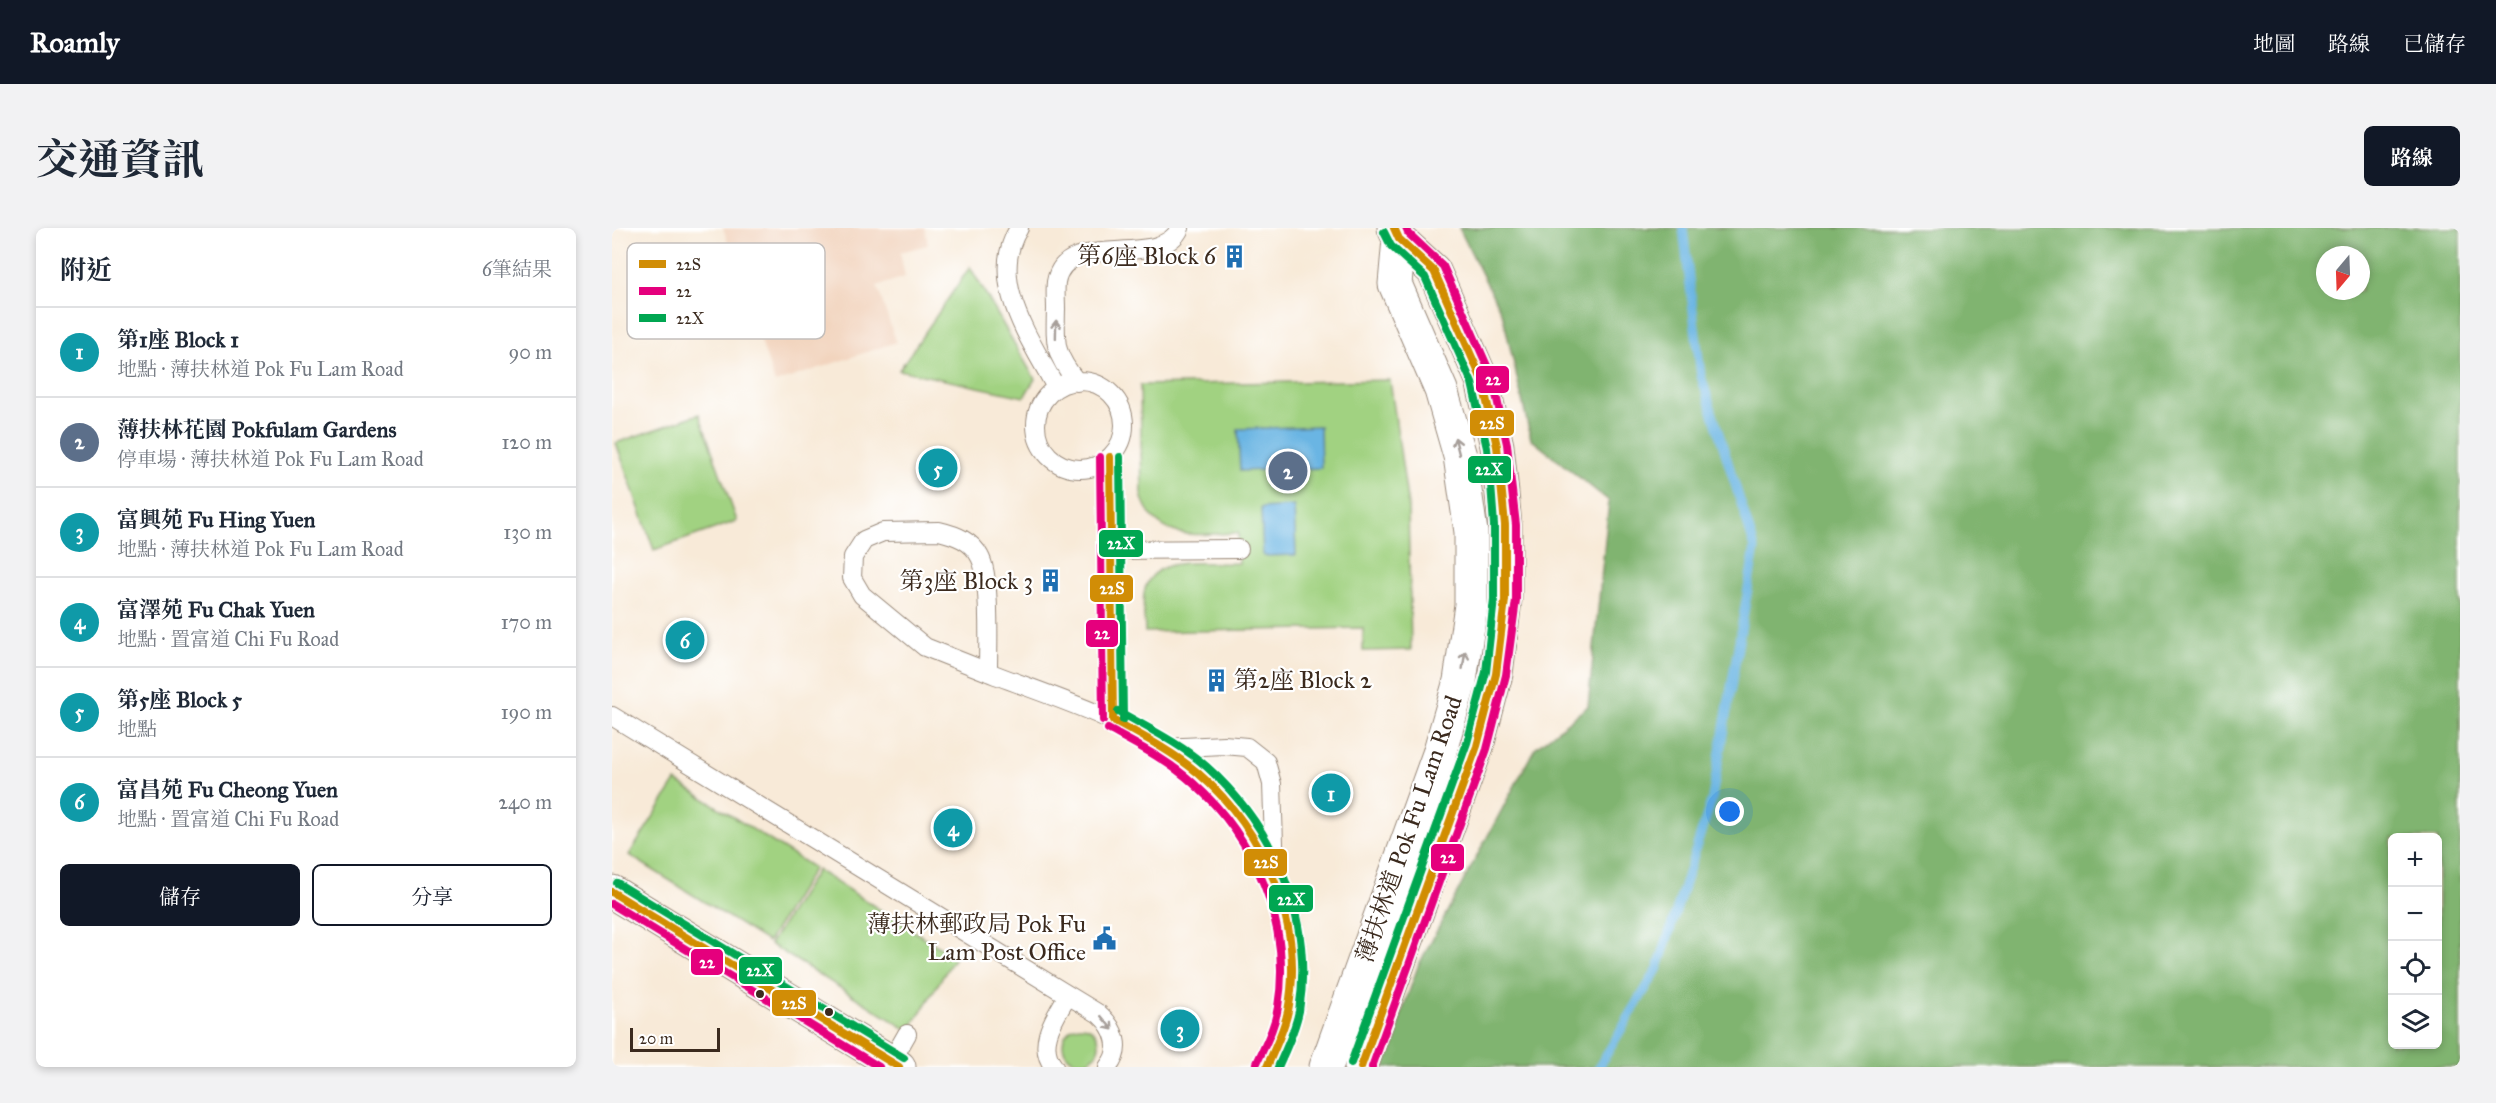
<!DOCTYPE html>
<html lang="zh-TW">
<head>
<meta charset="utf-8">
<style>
  :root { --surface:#fff; --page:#f2f2f3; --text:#1f2937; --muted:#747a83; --line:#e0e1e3; --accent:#111827 }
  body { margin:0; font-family:"IM FELL Great Primer","Noto Serif TC",serif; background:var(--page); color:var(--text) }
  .controls { position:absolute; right:18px; bottom:18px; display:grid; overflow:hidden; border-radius:9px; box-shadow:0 3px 9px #0003 }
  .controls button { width:54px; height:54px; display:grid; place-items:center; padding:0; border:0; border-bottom:2px solid var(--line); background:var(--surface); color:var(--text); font:30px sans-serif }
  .compass { position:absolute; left:1704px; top:18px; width:54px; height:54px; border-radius:50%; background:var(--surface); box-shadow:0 3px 9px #0003; rotate:199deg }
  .scale { position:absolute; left:18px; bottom:15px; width:90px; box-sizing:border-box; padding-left:6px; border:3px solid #3b2a1e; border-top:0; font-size:16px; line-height:21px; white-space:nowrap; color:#3b2a1e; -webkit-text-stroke:4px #fff; paint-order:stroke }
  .you { position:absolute; left:1118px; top:584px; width:21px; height:21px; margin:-15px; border:4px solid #fff; border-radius:50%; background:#1a73e8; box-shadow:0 0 0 9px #1a73e833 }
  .badge { display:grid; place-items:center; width:39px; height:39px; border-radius:50%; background:var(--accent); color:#fff; font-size:20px; font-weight:700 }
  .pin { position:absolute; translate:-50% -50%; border:3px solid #fff; box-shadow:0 2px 6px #0006 }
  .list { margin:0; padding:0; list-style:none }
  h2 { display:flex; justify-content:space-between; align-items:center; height:78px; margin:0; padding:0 24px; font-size:26px }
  h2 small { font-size:20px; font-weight:400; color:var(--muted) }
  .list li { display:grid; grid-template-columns:39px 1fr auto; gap:18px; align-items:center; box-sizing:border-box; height:90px; padding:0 24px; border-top:2px solid var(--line) }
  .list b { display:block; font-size:22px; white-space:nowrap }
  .list p { margin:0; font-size:20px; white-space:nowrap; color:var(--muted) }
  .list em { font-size:20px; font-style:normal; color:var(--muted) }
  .actions { display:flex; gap:12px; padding:18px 24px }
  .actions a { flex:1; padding:14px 0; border:2px solid var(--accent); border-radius:9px; text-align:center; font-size:21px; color:var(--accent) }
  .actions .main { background:var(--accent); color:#fff }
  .icon { flex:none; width:33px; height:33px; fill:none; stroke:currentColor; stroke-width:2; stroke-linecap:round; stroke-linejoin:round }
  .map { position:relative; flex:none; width:1848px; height:839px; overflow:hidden; border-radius:9px }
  header { display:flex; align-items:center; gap:36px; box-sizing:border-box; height:84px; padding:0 30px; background:var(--accent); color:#fff }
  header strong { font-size:28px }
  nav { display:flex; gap:33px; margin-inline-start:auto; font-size:21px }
  .intro { display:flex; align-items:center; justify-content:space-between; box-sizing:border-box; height:144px; padding:0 36px }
  h1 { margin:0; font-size:42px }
  .button { padding:15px 27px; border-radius:9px; background:var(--accent); color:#fff; font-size:21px; font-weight:700 }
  main { display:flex; gap:36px; padding:0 36px }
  aside { flex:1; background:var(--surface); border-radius:9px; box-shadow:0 3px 9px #0003 }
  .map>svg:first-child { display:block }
  .built { fill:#f2d4be }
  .green { fill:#a1d281; stroke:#6e7e50; stroke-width:1.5 }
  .forest { fill:#80b46f; stroke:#5e6f46; stroke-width:1.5; fill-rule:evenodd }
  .water { fill:#6bb5e3; stroke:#537080; stroke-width:1.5 }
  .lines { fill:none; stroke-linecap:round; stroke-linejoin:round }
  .stream { stroke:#6bb5e3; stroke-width:9 }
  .service-casing { stroke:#9a8a7b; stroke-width:20 }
  .tertiary-casing { stroke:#9a8a7b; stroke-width:35 }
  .primary-casing { stroke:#9a8a7b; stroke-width:35 }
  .service { stroke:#fff; stroke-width:18 }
  .tertiary { stroke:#fff; stroke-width:33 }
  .primary { stroke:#fff; stroke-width:33 }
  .bus-1-casing { stroke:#fff; stroke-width:12 }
  .bus-2-casing { stroke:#fff; stroke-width:12 }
  .bus-3-casing { stroke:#fff; stroke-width:12 }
  .bus-1 { stroke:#d18d06; stroke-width:8 }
  .bus-2 { stroke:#e5007d; stroke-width:8 }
  .bus-3 { stroke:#00a651; stroke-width:8 }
  .oneway { stroke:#a79f9a }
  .bus-dot { fill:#3b2a1e; stroke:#fff; stroke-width:2 }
  .labels { text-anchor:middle; stroke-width:4.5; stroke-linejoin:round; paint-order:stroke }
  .poi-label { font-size:24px; fill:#3b2a1e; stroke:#fff; text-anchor:end }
  .street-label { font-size:24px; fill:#3b2a1e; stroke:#fff }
  .key { fill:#fff; stroke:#c4bfbc; stroke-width:1.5 }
  .key-label { font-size:16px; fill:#3b2a1e }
  .line-badge { stroke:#fff; stroke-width:2 }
  .badge-label { font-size:16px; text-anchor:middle; font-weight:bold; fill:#fff }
</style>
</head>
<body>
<header>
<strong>Roamly</strong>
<nav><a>地圖</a><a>路線</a><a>已儲存</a></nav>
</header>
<div class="intro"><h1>交通資訊</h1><a class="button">路線</a></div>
<main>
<aside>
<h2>附近<small>6筆結果</small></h2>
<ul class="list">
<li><span class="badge" style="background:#0f9aa8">1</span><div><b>第1座 Block 1</b><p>地點 · 薄扶林道 Pok Fu Lam Road</p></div><em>90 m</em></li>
<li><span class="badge" style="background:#5c6f8a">2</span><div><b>薄扶林花園 Pokfulam Gardens</b><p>停車場 · 薄扶林道 Pok Fu Lam Road</p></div><em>120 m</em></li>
<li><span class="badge" style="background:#0f9aa8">3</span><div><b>富興苑 Fu Hing Yuen</b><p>地點 · 薄扶林道 Pok Fu Lam Road</p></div><em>130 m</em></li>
<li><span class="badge" style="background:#0f9aa8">4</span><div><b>富澤苑 Fu Chak Yuen</b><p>地點 · 置富道 Chi Fu Road</p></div><em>170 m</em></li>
<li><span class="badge" style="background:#0f9aa8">5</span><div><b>第5座 Block 5</b><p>地點</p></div><em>190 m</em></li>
<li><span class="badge" style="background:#0f9aa8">6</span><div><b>富昌苑 Fu Cheong Yuen</b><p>地點 · 置富道 Chi Fu Road</p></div><em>240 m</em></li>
</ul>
<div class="actions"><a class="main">儲存</a><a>分享</a></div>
</aside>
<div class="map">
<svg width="1848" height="839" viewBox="0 0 1848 839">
  <rect width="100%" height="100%" fill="#fff"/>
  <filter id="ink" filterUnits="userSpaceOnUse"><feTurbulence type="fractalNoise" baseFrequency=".0167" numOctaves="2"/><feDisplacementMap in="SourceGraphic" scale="12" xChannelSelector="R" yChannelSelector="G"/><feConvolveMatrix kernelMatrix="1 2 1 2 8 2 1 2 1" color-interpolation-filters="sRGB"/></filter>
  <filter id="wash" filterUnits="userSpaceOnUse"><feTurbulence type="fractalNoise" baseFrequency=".008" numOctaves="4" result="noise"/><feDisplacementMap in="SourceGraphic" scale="24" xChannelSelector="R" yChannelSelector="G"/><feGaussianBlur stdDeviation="1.35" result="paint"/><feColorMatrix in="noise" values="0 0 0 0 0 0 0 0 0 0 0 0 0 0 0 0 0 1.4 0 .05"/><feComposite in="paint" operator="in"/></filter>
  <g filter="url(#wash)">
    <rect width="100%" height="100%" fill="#f8ead8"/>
    <path class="built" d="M111 0H313L316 17 288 24 293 49 265 58 284 114 163 155Z"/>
    <path class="green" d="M358 39 423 151 412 169 287 142Z
      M778 152 796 278 799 422 751 423V400L533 404C533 391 529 373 533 361 545 323 599 338 627 335L626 305C586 306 547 316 530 270L528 157Z
      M87 186 125 293 42 322 4 215Z
      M64 553 202 640 156 714 17 627Z
      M205 642 343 729 297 803 158 716Z
      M451 816a18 18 0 1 1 36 0a18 18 0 1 1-36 0Z"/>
    <path class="forest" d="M847 0H1848V839H771L806 738 923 520 976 478 997 273 919 211 891 88ZM1713 27H1749V63H1713ZM1780 610H1826V816H1780Z"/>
    <path class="water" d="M708 198 709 240 628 243 626 201Z
      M682 278 684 327 651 328 649 280Z"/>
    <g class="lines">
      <path class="stream" d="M987 839 1046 740 1100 570 1143 320 1089 148 1071 0"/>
    </g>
  </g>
  <g filter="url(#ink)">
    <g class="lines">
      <defs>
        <path id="service" d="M407 0C374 53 420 113 444 160
          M424 197a44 44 0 1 1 88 0a44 44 0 1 1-88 0Z
          M465 154C442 126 443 116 444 81 444 72 443 62 444 54 453 0 549 43 568 0
          M498 229 501 492
          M327 303C344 307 360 313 368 329 379 349 376 419 376 444L313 419 250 367 240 350 241 329 252 312 271 304Z
          M499 322 627 321
          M376 444C435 467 498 486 551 520 620 564 668 634 677 716 680 738 681 762 676 784 671 802 662 821 655 839
          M0 488 487 786C503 800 511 821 496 839
          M551 520 612 517 635 519 654 534 660 556 663 645
          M279 834 295 806
          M442 839C423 816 444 788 456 767"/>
        <path id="tertiary" d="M0 664 287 839"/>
        <path id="primary" d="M714 839 827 526 848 453 859 377V304L848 228 829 162 783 56 787 11
          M749 839 865 518 884 446 893 372V297L889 255 885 218 870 152 822 43 787 11 782 0"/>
      </defs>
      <use href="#service" class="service-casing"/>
      <use href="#tertiary" class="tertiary-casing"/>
      <use href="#primary" class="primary-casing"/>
      <use href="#service" class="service"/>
      <use href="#tertiary" class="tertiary"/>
      <use href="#primary" class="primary"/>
      <defs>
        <path id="bus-1" d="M498 229 501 492
          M501 492C530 508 561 524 586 545 653 603 693 696 676 783 672 803 662 821 655 839
          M0 664 287 839
          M749 839 865 518 884 446 893 372V297L889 255 885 218 870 152 822 43 787 11 782 0"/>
        <path id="bus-2" d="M488 229 491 492
          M496 501C525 517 556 532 581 555 643 610 680 696 666 779 663 799 653 817 645 835
          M0 676 267 839
          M760 839 875 521 894 447 904 372V297L899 254 895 216 880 149 831 38 796 5 794 0"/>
        <path id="bus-3" d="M508 229 511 492
          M506 483C536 500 569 516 595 539 663 600 702 692 687 783 683 803 674 821 666 839
          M5 655 292 830
          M739 835 855 515 874 444 882 371V297L879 256 875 220 860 155 813 49 779 18 772 4"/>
      </defs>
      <use href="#bus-1" class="bus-1-casing"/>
      <use href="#bus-2" class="bus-2-casing"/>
      <use href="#bus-3" class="bus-3-casing"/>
      <use href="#bus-1" class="bus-1"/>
      <use href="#bus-2" class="bus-2"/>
      <use href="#bus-3" class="bus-3"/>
    </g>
    <defs><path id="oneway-shaft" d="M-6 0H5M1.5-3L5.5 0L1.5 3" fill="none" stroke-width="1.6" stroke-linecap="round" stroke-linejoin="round" transform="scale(1.5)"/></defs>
    <g class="oneway">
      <use href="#oneway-shaft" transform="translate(444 101) rotate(-89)"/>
      <use href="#oneway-shaft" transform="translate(845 218) rotate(-104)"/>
      <use href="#oneway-shaft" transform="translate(852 432) rotate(-81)"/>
      <use href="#oneway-shaft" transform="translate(495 795) rotate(50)"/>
    </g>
  </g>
  <defs>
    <symbol id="building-bare" viewBox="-9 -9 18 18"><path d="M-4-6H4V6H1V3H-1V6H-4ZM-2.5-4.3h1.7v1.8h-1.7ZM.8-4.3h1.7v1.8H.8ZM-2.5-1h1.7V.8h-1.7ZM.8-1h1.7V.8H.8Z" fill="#1f6fb2" stroke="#fff" stroke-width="2.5" paint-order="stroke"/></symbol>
    <symbol id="civic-bare" viewBox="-9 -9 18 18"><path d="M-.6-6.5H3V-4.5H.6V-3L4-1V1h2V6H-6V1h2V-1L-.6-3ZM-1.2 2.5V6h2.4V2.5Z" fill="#1f6fb2" stroke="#fff" stroke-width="2.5" paint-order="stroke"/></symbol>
  </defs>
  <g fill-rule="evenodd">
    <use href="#building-bare" x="606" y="12" width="33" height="33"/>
    <use href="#building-bare" x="422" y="336" width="33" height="33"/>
    <use href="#building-bare" x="588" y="436" width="33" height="33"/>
    <use href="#civic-bare" x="476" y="694" width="33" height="33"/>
  </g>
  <g class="bus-dot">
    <circle cx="148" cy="766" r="5"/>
    <circle cx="217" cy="784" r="5"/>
  </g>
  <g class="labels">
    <g class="poi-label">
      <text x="604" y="36">第6座 Block 6</text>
      <text x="421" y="361">第3座 Block 3</text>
      <text x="622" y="460" text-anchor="start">第2座 Block 2</text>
      <text x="474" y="704">薄扶林郵政局 Pok Fu<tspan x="474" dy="28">Lam Post Office</tspan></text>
    </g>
    <g class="street-label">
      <text transform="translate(797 601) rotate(-71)" y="8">薄扶林道 Pok Fu Lam Road</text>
    </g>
  </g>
  <rect x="15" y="15" width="198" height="96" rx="9" class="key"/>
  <rect x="27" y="32" width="27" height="8" fill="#d18d06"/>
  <rect x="27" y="59" width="27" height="8" fill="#e5007d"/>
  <rect x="27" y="86" width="27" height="8" fill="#00a651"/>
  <g class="key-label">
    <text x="64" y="42">22S</text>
    <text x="64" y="69">22</text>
    <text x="64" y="96">22X</text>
  </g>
  <g class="line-badge">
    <rect x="863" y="137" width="35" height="29" rx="6" fill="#e5007d"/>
    <rect x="857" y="181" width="46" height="28" rx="6" fill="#d18d06"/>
    <rect x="855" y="227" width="45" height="29" rx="6" fill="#00a651"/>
    <rect x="486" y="301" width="46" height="29" rx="6" fill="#00a651"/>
    <rect x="477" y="346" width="45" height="29" rx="6" fill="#d18d06"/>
    <rect x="473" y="391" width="34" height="29" rx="6" fill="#e5007d"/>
    <rect x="818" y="615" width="35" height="29" rx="6" fill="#e5007d"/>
    <rect x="631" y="620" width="45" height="29" rx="6" fill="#d18d06"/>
    <rect x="656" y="656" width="46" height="29" rx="6" fill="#00a651"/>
    <rect x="78" y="720" width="34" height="28" rx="6" fill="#e5007d"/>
    <rect x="126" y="728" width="45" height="29" rx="6" fill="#00a651"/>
    <rect x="159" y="761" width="46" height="28" rx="6" fill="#d18d06"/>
  </g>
  <g class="badge-label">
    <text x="881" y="157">22</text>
    <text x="880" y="201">22S</text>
    <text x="877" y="247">22X</text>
    <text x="509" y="321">22X</text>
    <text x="500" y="366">22S</text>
    <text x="490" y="411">22</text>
    <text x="836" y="635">22</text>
    <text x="654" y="640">22S</text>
    <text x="679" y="677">22X</text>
    <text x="95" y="740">22</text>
    <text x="148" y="748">22X</text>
    <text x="182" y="781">22S</text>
  </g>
</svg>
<div class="controls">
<button>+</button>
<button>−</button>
<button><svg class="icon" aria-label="locate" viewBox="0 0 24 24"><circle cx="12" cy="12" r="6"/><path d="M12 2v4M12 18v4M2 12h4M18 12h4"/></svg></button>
<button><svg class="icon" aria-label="layers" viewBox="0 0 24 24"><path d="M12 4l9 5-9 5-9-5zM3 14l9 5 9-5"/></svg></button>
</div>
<svg class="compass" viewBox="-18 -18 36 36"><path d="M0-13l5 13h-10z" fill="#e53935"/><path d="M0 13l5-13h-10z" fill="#747a83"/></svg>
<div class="scale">20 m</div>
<div class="you"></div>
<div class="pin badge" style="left:719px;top:565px;background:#0f9aa8">1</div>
<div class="pin badge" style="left:676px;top:243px;background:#5c6f8a">2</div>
<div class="pin badge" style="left:568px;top:801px;background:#0f9aa8">3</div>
<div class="pin badge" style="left:341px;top:600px;background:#0f9aa8">4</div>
<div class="pin badge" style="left:326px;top:240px;background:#0f9aa8">5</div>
<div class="pin badge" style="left:73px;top:412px;background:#0f9aa8">6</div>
</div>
</main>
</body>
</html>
